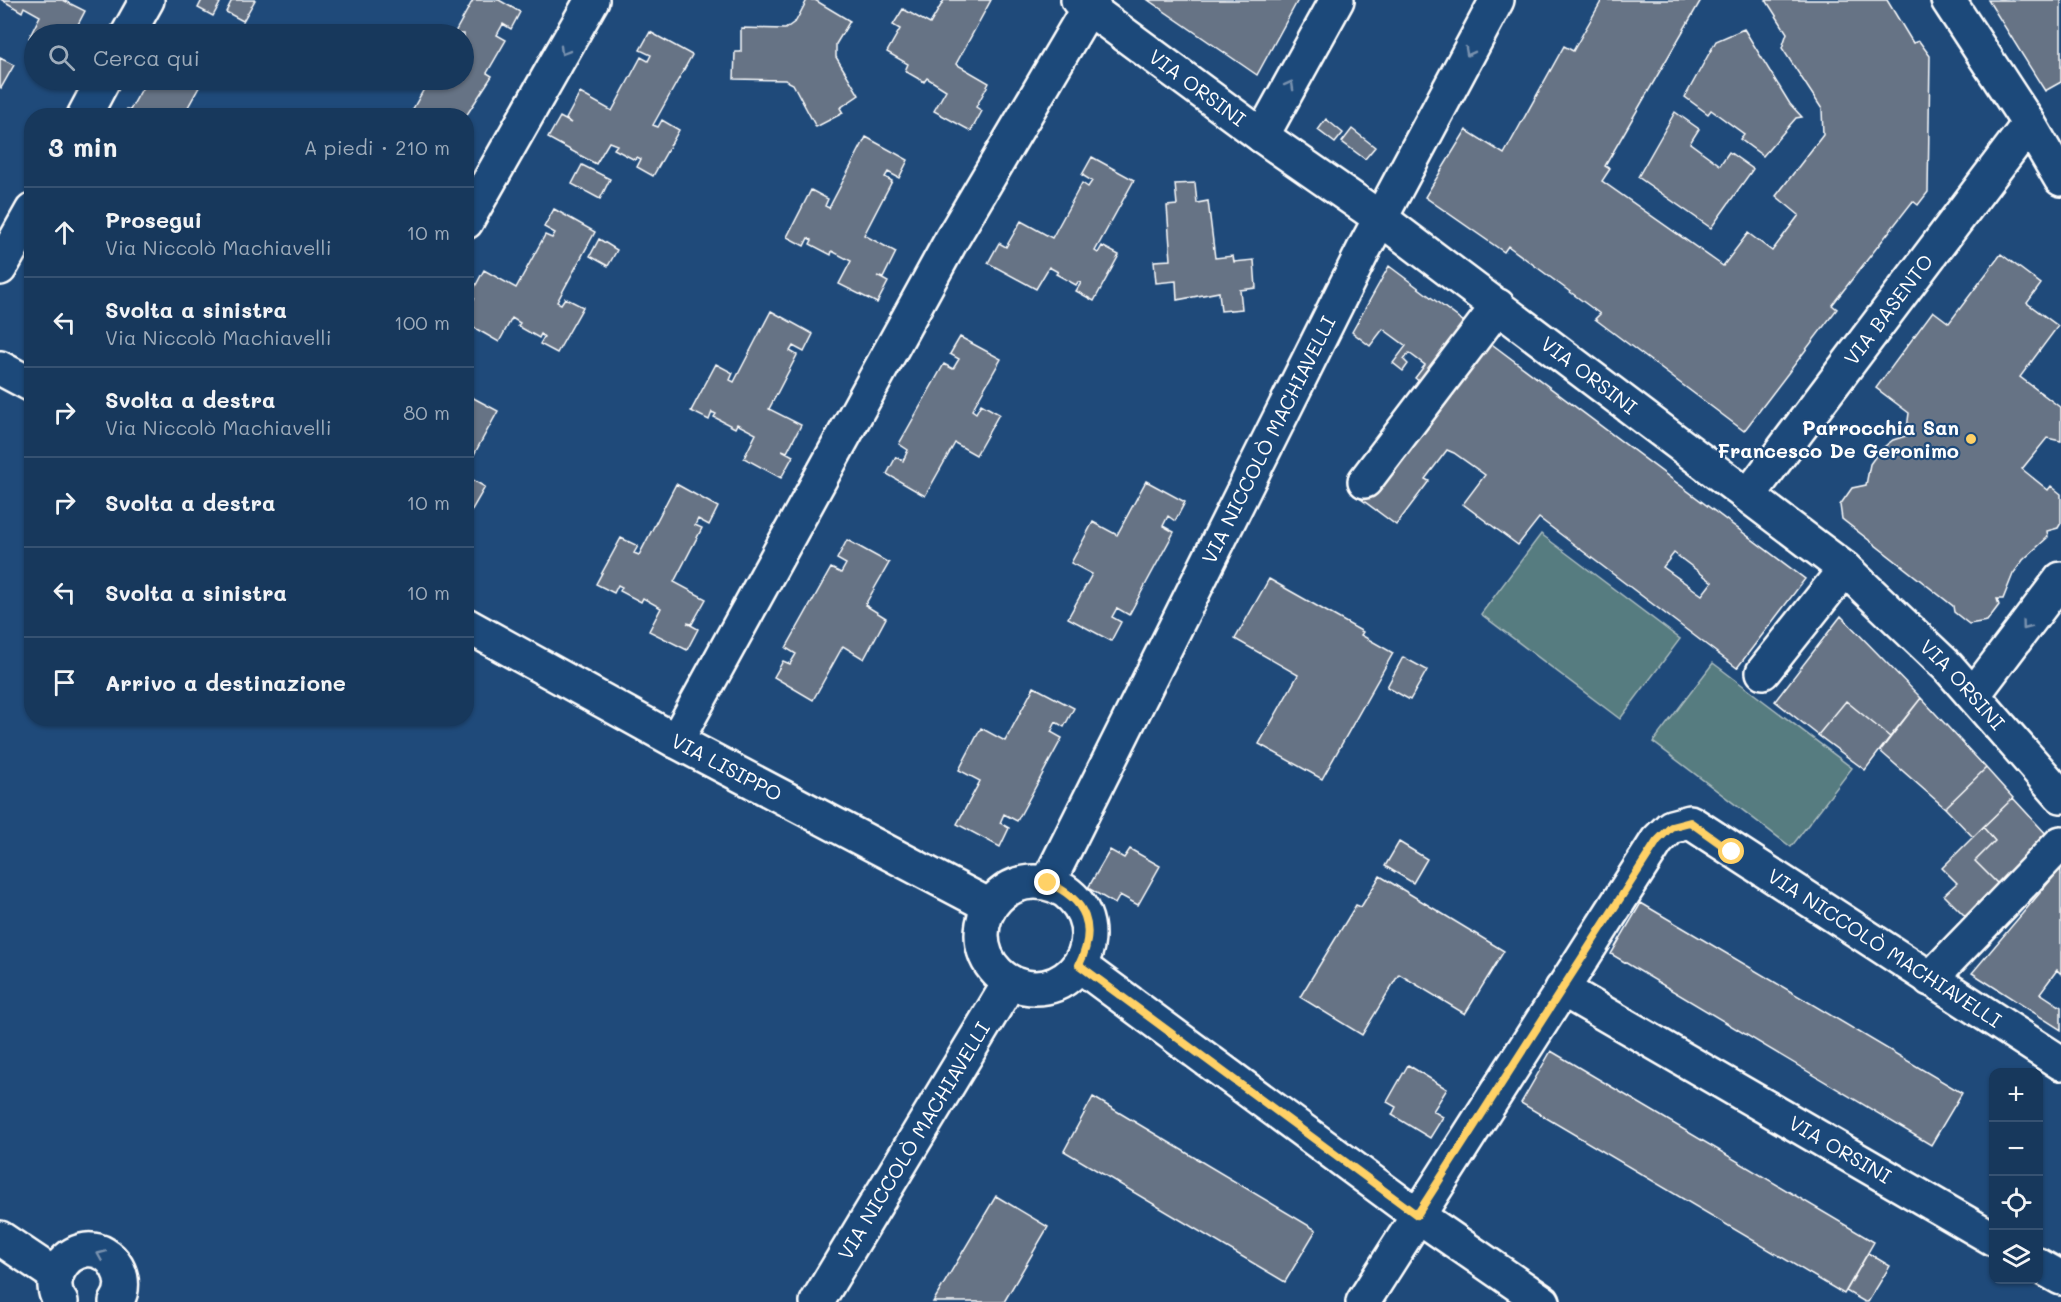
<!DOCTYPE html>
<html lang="it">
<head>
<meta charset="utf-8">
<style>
  :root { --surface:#17385c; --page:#203f62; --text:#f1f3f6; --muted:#9eacbb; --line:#365272 }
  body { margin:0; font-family:Mali,sans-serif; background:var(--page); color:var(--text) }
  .controls { position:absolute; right:18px; bottom:18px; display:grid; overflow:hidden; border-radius:12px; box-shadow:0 2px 4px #0004 }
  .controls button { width:54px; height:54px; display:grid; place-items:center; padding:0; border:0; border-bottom:2px solid var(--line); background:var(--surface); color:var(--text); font:30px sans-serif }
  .stop { position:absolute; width:18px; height:18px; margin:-14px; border:4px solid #ffd166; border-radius:50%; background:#fff }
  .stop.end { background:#ffd166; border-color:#fff; box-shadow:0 2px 6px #0008 }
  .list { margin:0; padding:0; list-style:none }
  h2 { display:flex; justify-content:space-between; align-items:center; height:78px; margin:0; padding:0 24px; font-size:26px }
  h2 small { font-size:20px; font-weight:400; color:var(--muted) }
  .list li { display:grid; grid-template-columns:39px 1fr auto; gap:18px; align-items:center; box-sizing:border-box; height:90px; padding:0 24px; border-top:2px solid var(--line) }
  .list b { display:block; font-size:22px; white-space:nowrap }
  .list p { margin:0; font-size:20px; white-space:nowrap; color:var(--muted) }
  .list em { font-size:20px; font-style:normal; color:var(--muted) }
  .icon { flex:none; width:33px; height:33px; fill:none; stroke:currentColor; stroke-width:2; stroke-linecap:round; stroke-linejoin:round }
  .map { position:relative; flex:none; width:2061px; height:1302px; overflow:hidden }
  .search { position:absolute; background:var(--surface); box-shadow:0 2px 4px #0004; left:24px; top:24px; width:450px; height:66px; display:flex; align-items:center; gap:15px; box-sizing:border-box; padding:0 21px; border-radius:33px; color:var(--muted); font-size:22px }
  .panel { position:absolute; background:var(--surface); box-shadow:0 2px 4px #0004; left:24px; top:108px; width:450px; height:618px; border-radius:24px }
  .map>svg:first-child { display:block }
  .green { fill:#577b80; stroke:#abbdc0; stroke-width:1.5 }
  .building { fill:#667385; stroke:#fff; stroke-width:1.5; fill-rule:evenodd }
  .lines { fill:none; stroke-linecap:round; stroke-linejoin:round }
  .minor-casing { stroke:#fff; stroke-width:38 }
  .major-casing { stroke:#fff; stroke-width:38 }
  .minor { stroke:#1f4a7a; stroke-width:33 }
  .major { stroke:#1f4a7a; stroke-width:33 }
  .oneway { stroke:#7992af }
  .route { stroke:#ffd166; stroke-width:8 }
  .poi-dot { fill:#ffd166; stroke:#1f4a7a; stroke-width:2 }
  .labels { text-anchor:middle; stroke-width:4.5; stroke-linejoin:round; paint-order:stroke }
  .street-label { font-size:20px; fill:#fff; stroke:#1f4a7a }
  .poi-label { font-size:20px; font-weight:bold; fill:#fff; stroke:#1f4a7a; text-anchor:end }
</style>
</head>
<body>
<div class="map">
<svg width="2061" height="1302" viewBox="0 0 2061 1302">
  <rect width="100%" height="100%" fill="#1f4a7a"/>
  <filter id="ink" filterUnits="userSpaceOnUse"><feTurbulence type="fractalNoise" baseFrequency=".0167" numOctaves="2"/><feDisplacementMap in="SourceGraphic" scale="12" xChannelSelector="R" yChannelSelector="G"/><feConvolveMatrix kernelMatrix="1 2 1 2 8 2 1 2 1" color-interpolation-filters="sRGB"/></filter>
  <g filter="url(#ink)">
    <path class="green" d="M1541 534 1680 639 1620 719 1481 614Z
      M1713 663 1852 768 1791 847 1653 742Z"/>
    <path class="building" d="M2 0H63L85 11 73 34 67 31 68 34H34V41L29 38 40 16 24 7 22 12Z
      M202 0H214L220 3 213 16 198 8Z
      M232 0H255L243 21 226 12Z
      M473 0H499L520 12 511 29 503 24 497 35 506 40 487 73 492 76 466 116H409L429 80H464V34H454Z
      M807 0H815L850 21 836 44V57L859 95 840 108 843 113 816 127 793 84 785 80 734 79 735 52H741V28L785 29 796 21Z
      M944 0H991L956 64 989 83 976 107 982 111 971 131 934 111 946 90 927 78 924 82 905 71 908 64 887 52 900 29 893 25 903 9 930 24Z
      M1148 0H1298L1257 75Z
      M1602 0H1701L1605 166 1610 169 1602 181 1723 266 1748 233 1772 251 1799 215 1776 196 1823 135 1822 109 1782 48 1787 33 1766 0H1887L1913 43 1919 41 1930 56 1928 192 1918 205 1913 201 1832 305 1837 309 1744 431 1595 319 1600 314 1508 246 1504 252 1425 197 1466 130 1504 154 1564 46 1573 51Z
      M1988 0H2061V82L2045 91Z
      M1744 29 1790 104 1802 117 1796 118 1763 156 1740 139 1744 134 1711 110 1708 114 1685 97 1716 41Z
      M650 32 692 55 653 125 658 127 662 120 679 130 653 176 637 167 641 159 637 157 635 160 614 149 617 145 609 142 596 164 548 138 560 117 571 123 566 119 580 93 612 111 641 57 648 61 651 55 640 50Z
      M0 58 14 65 1 88 0 87Z
      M147 80 162 81 203 80 183 116H123L127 109 130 110Z
      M1675 112 1699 129 1690 143 1720 165 1729 152 1753 169 1711 228 1638 177Z
      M1326 119 1343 133 1335 143 1318 130Z
      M1352 129 1375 147 1365 159 1342 142Z
      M866 137 908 160 899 178 888 172 885 177 892 181 864 235 896 252 883 278 877 276 888 282 877 303 839 284 851 261 832 251 831 255 810 244 812 240 808 238 804 246 787 237 811 190 828 199 825 206 829 208Z
      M1092 157 1134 180 1095 251 1098 253 1102 246 1119 255 1094 301 1076 291 1081 283 1078 282 1076 285 1056 274 1058 272 1049 267 1036 289 988 263 999 243 1006 247 1021 221 1052 238 1082 183 1088 187 1092 181 1082 175Z
      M582 165 610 179 600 199 572 184Z
      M1195 183 1197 203 1208 201 1215 258 1233 256 1234 262 1254 260 1256 288 1240 290 1242 309 1221 311 1219 292 1177 300 1176 281 1156 283 1154 261 1171 260 1167 206 1177 205 1175 184Z
      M554 209 595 232 557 302 561 304 565 298 583 307 557 353 540 344 544 337 541 334 539 338 518 326 520 323 512 318 499 342 466 323V296L475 299 470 296 484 270 516 288 545 235 552 238 555 233 544 227Z
      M599 239 617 250 608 266 590 256Z
      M2001 254 2041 284 2027 303 2058 326 2020 377 2061 408V441L2047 438 2022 469 2048 490 2051 486 2061 494V523L2058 528 2047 531 2048 537 2023 560 2013 574 2003 599H1997L1999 605 1987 621 1969 624 1954 612 1953 606 1842 519 1840 505 1852 488 1866 485 1870 464 1880 450 1893 440 1906 436 1909 413 1876 388 1933 311 1949 323Z
      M1389 266 1472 328 1427 388 1415 378 1425 365 1409 353 1404 360 1408 364 1403 371 1393 363 1406 346 1383 329 1370 346 1352 332Z
      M771 311 813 334 804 352 793 346 790 351 797 355 769 409 801 425 787 452 782 450 793 456 781 478 744 458 756 434 737 424 735 428 714 417 716 414 712 412 709 420 691 411 716 364 733 373 730 380 734 382Z
      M960 337 1001 359 972 410 976 413 981 404 999 414 976 455 955 443 925 496 887 474 896 457 903 461 908 450 899 444 944 364 953 369 959 359 950 354Z
      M1485 339 1805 579 1737 668 1539 518 1518 545 1463 504 1485 475 1454 453 1447 450 1425 479 1429 481 1396 525 1361 499ZM1674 553 1712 582 1702 595 1663 567Z
      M466 394 498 411 466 469Z
      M468 477 485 487 466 520V479Z
      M1146 481 1185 502 1175 521 1168 516 1163 526 1174 532 1129 615 1117 608 1112 617 1121 622 1111 641 1068 618 1092 574 1071 563 1093 522 1117 535Z
      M676 484 718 507 709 525 698 519 695 525 702 528 674 582 706 599 692 624 687 623 698 629 687 650 649 631 661 608 643 598 641 602 620 591 622 587 618 585 614 593 596 584 621 538 638 546 634 553 639 555Z
      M847 540 889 563 865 605 886 618 864 659 843 646 813 700 774 677 783 661 790 664 796 654 786 648 831 568 841 573 846 564 837 559Z
      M1269 579 1363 632 1361 635 1393 653 1322 779 1259 744 1298 675 1235 639Z
      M1841 616 1921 698 1890 737 1846 701 1818 735 1775 701Z
      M1403 657 1427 670 1410 700 1387 687Z
      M1034 687 1074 708 1064 727 1056 722 1051 732 1062 738 1017 821 1004 814 1000 823 1009 828 1000 847 957 824 980 781 959 770 981 728 1005 741Z
      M1921 698 1986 768 1945 808 1880 751Z
      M1846 701 1890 737 1865 770 1818 735Z
      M1986 768 2013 798 1973 837 1945 808Z
      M2013 798 2048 836 1999 885 1975 861 1995 841 1983 827Z
      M1983 827 1995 841 1975 861 1999 885 1966 917 1944 895 1957 883 1942 868Z
      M1399 842 1427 859 1413 883 1385 866Z
      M1130 849 1160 866 1138 905 1120 895 1115 904 1088 888 1110 850 1124 858Z
      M2061 868V974L2057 970 2040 993 2061 1007V1030L1972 973Z
      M1380 876 1504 951 1465 1014 1399 974 1362 1035 1300 997 1356 905 1361 907Z
      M1641 903 1962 1093 1931 1145 1611 954Z
      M1551 1051 1874 1242 1844 1294 1521 1103Z
      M1408 1065 1447 1089 1433 1111 1443 1117 1430 1138 1392 1115 1396 1107 1387 1102Z
      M1093 1097 1316 1230 1285 1282 1064 1151Z
      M996 1196 1048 1227 1004 1302H933Z
      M1868 1253 1890 1266 1868 1302H1865L1846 1291Z"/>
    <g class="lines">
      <defs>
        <g id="minor">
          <path d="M1948 0 2029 124 2061 179"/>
          <path d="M128 34 147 0"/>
          <path d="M84 116 103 80"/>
          <path d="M1262 136 1337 0"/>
          <path d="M466 222 592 0"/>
          <path d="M0 268 32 211"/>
          <path d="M0 368 32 385"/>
          <path d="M1365 481 1498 306"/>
          <path id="s1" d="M1749 495 2029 124"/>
          <path id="s2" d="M466 625 676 741 990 906"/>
          <path d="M1763 672 1845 569"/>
          <path d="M1974 694 2061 579"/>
          <path d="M676 741 952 239 1093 0"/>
          <circle cx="1035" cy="935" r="53"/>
          <path id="s3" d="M1048 883 1364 249 1497 0"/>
          <path d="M1079 965 1417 1215 1543 1302"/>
          <path d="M1930 979 2061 843"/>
          <path id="s4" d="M1562 989 1994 1239"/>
          <path d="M0 1238 55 1275"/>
          <path d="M2038 1265 2061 1278"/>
          <path d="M61 1302C45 1282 63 1253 86 1250 113 1247 131 1281 116 1302"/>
          <path id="s5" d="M817 1302 1010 982"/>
          <path id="s6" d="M1363 1302 1657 841 1671 827 1690 822 2061 1063"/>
        </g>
        <g id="major">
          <path id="s7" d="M1078 0 1262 136 1380 218 1845 569 1948 667 2061 796"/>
        </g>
      </defs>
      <use href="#minor" class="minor-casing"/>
      <use href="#major" class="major-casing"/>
      <use href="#minor" class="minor"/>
      <use href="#major" class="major"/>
    </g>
    <defs><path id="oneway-chevron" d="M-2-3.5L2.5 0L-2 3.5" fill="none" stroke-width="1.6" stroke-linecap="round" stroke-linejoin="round" transform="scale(1.5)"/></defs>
    <g class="oneway">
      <use href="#oneway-chevron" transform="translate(564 51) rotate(120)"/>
      <use href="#oneway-chevron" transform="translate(1469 52) rotate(118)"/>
      <use href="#oneway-chevron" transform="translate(1290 85) rotate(-61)"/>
      <use href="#oneway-chevron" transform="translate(2026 626) rotate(127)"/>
      <use href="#oneway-chevron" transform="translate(101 1255) rotate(-157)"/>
    </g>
  </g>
  <g class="lines" filter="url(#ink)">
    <path class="route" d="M1048 883C1087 899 1097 928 1079 965L1417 1215 1657 841 1671 827 1690 822 1732 852"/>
  </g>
  <circle class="poi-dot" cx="1971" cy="439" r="6"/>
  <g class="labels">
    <g class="street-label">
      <text dy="7" stroke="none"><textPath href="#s7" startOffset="148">VIA ORSINI</textPath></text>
      <text dy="7" stroke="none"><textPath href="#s1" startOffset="232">VIA BASENTO</textPath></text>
      <text dy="7" stroke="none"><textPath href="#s7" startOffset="634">VIA ORSINI</textPath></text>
      <text dy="7" stroke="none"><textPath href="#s3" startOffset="495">VIA NICCOLÒ MACHIAVELLI</textPath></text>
      <text dy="7" stroke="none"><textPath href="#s7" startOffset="1120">VIA ORSINI</textPath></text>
      <text dy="7" stroke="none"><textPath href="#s2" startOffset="297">VIA LISIPPO</textPath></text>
      <text dy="7" stroke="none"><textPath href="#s6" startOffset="818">VIA NICCOLÒ MACHIAVELLI</textPath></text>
      <text dy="7" stroke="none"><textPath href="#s5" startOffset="188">VIA NICCOLÒ MACHIAVELLI</textPath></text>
      <text dy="7" stroke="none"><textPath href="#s4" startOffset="321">VIA ORSINI</textPath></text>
    </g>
    <g class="poi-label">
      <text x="1959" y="435">Parrocchia San<tspan x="1959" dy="23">Francesco De Geronimo</tspan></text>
    </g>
  </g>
</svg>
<div class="controls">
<button>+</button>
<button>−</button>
<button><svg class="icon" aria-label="locate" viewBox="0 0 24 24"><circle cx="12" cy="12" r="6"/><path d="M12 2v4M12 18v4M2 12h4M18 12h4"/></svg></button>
<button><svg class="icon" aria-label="layers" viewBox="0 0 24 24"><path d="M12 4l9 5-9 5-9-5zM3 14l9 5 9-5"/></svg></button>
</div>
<div class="stop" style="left:1732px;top:852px"></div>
<div class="stop end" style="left:1048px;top:883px"></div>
<div class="search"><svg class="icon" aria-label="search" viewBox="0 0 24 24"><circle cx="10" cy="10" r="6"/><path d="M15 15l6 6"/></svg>Cerca qui</div>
<section class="panel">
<h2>3 min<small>A piedi · 210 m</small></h2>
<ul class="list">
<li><svg class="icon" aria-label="ahead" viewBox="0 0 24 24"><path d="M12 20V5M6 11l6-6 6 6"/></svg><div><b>Prosegui</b><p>Via Niccolò Machiavelli</p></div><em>10 m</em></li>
<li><svg class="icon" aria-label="left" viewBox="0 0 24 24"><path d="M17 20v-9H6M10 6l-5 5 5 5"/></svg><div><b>Svolta a sinistra</b><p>Via Niccolò Machiavelli</p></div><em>100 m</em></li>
<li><svg class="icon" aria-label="right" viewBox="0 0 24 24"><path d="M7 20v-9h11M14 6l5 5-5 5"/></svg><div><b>Svolta a destra</b><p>Via Niccolò Machiavelli</p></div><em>80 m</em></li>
<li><svg class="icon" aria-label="right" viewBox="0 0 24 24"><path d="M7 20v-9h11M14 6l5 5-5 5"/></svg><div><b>Svolta a destra</b></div><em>10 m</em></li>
<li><svg class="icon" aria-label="left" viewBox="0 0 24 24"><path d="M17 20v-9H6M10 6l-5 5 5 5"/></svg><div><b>Svolta a sinistra</b></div><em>10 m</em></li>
<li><svg class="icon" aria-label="arrive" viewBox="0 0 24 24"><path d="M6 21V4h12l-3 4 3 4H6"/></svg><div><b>Arrivo a destinazione</b></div></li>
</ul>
</section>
</div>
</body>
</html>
